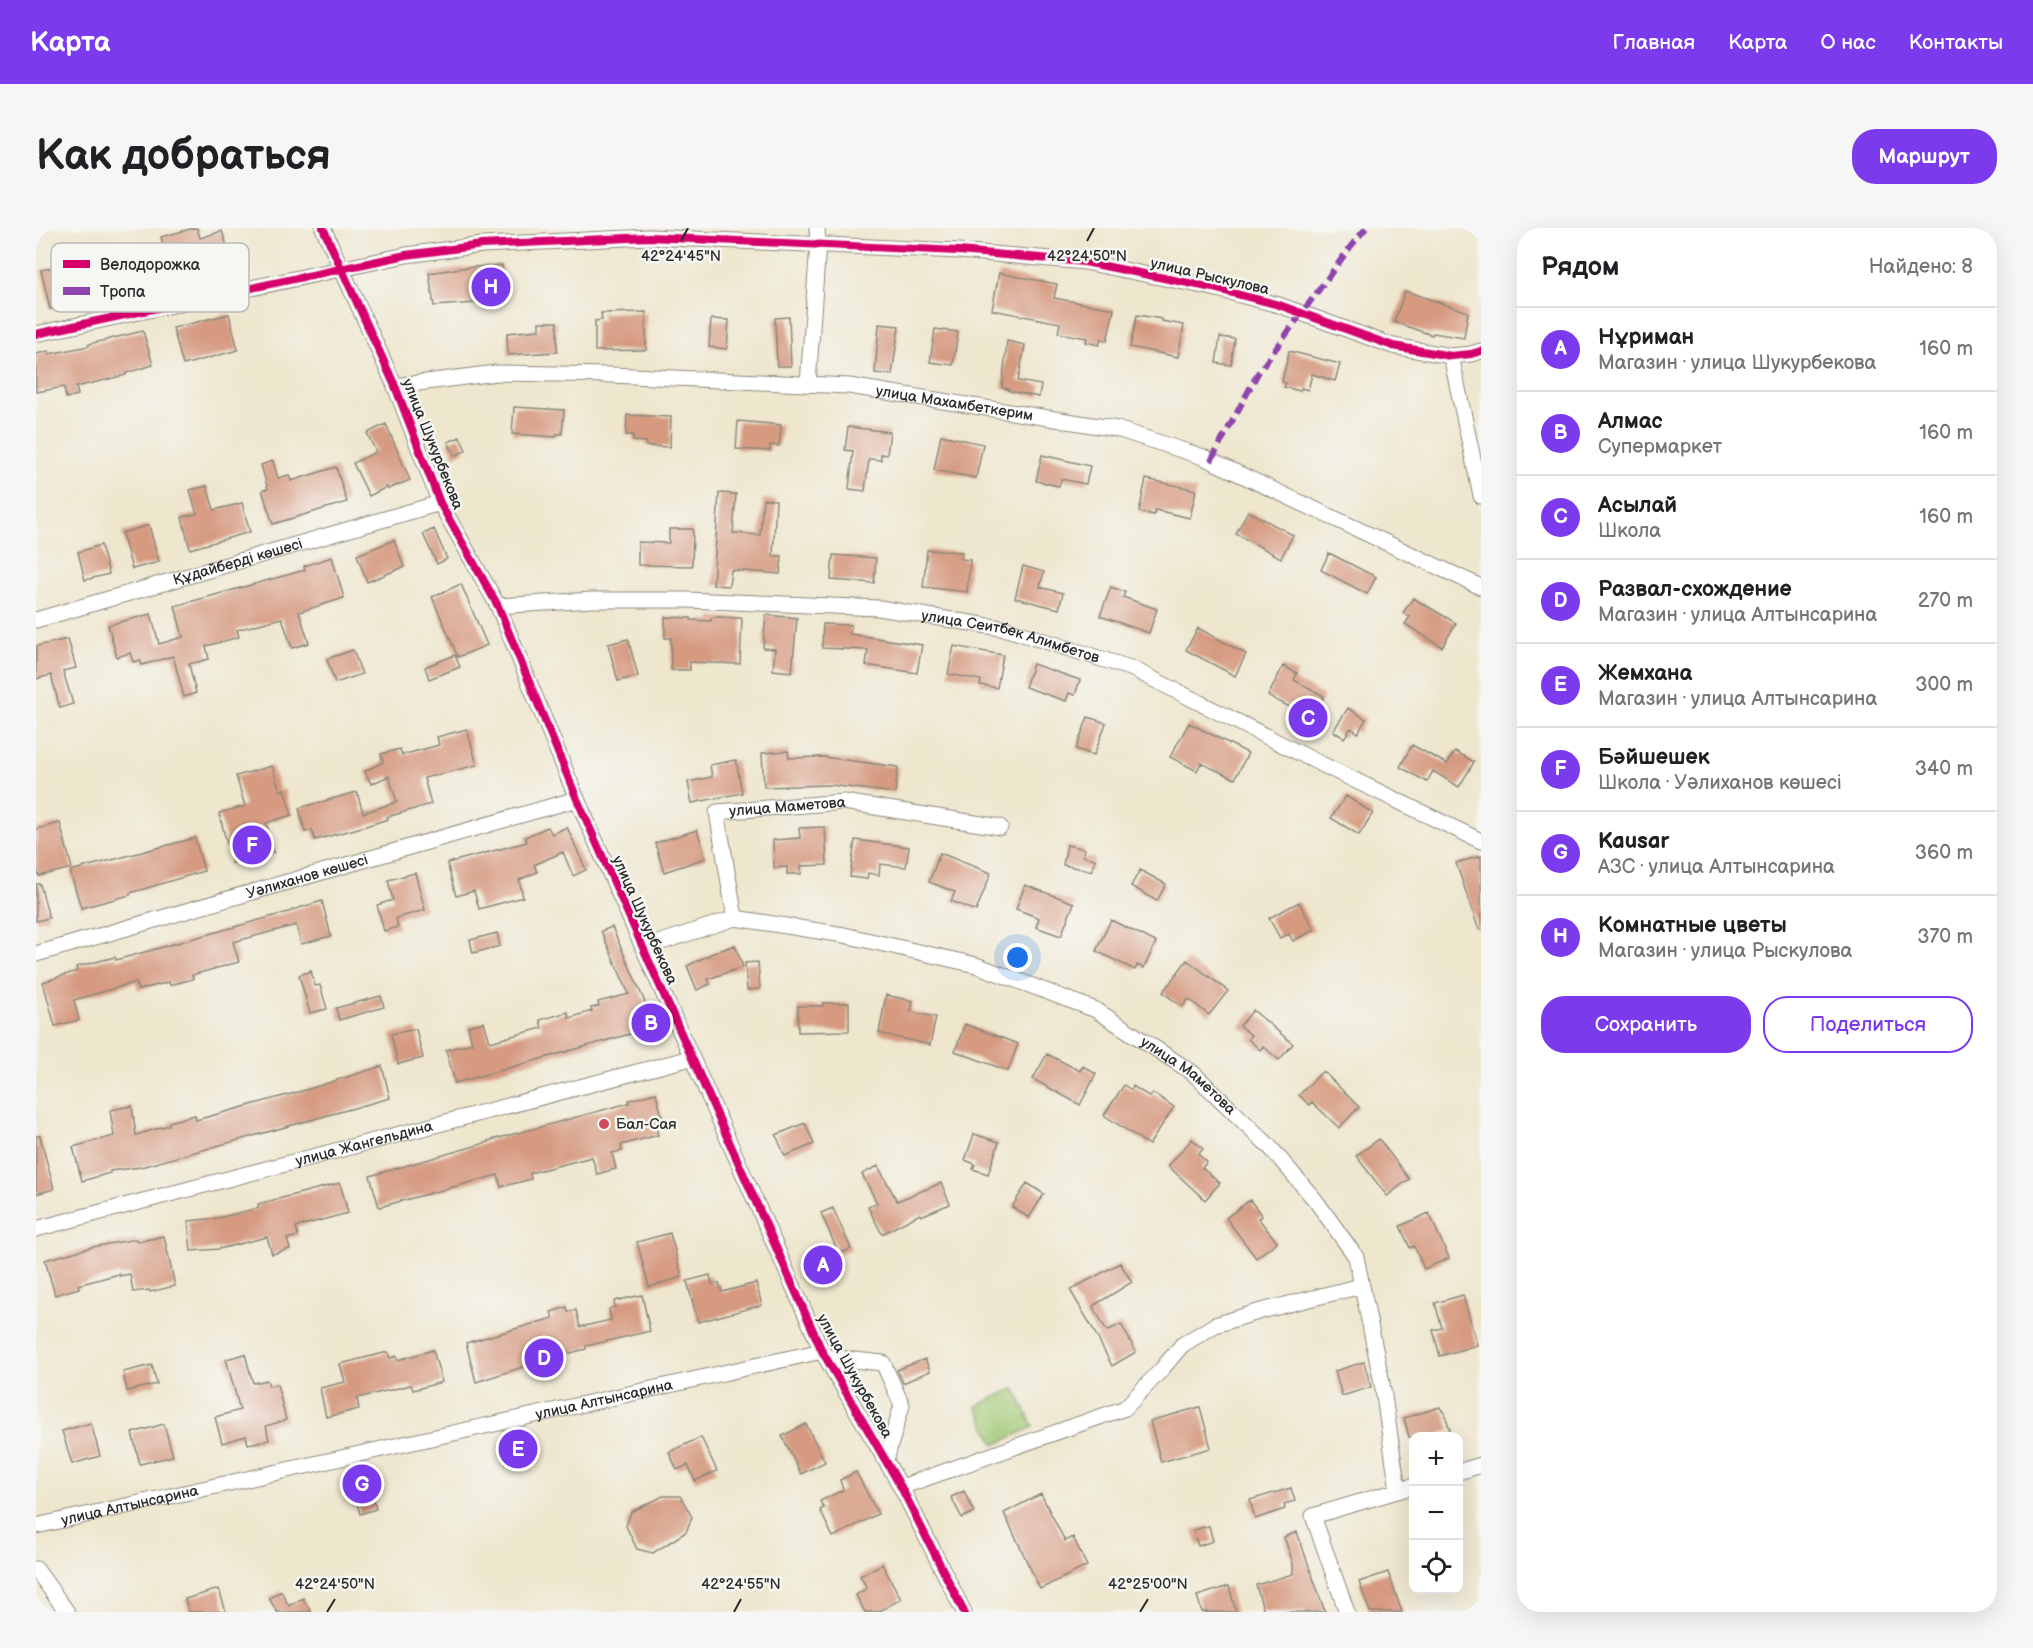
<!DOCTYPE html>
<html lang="ru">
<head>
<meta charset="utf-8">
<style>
  :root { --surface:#fff; --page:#f6f6f6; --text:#202124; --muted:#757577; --line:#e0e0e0; --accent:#7c3aed }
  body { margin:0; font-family:"Balsamiq Sans",sans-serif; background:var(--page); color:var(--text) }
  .controls { position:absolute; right:18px; bottom:18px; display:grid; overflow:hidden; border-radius:12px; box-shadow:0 6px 24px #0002 }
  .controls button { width:54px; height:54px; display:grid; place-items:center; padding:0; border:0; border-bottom:2px solid var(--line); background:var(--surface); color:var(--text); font:30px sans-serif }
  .you { position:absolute; left:982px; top:730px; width:21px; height:21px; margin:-15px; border:4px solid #fff; border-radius:50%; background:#1a73e8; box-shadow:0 0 0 9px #1a73e833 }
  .badge { display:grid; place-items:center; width:39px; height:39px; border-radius:50%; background:var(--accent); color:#fff; font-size:20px; font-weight:700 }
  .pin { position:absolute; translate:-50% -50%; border:3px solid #fff; box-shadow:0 2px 6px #0006 }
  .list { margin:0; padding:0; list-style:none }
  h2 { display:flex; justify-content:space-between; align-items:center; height:78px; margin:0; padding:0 24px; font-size:26px }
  h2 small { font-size:20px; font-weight:400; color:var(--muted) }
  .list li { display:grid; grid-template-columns:39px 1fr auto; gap:18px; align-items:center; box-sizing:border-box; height:84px; padding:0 24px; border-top:2px solid var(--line) }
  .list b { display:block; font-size:22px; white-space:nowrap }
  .list p { margin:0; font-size:20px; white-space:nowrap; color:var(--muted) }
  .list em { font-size:20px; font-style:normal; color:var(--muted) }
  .actions { display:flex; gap:12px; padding:18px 24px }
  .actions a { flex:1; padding:14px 0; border:2px solid var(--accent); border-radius:24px; text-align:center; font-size:21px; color:var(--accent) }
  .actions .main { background:var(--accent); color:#fff }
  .icon { flex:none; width:33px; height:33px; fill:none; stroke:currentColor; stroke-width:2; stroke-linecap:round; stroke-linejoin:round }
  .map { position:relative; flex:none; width:1445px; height:1384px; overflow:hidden; border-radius:24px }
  header { display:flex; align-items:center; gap:36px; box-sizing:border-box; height:84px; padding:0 30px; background:var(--accent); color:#fff }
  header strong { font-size:28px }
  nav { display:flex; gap:33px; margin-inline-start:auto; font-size:21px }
  .intro { display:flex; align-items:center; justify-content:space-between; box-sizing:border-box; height:144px; padding:0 36px }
  h1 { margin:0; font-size:42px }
  .button { padding:15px 27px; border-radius:24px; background:var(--accent); color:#fff; font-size:21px; font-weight:700 }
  main { display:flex; gap:36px; padding:0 36px }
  aside { flex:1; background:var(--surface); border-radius:24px; box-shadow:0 6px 24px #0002 }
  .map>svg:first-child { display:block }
  .green { fill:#a1c873; stroke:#667a4f; stroke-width:1.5 }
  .building { fill:#d69a80 }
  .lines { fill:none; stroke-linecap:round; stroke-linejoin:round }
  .minor-casing { stroke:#8c887c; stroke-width:17 }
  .minor { stroke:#fff; stroke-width:15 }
  .quiet { stroke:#8e44ad; stroke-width:6; stroke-dasharray:12 6; stroke-linecap:butt }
  .cycleway-casing { stroke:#f6f6f2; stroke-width:11 }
  .cycleway { stroke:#d6006c; stroke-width:8 }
  .ticks { fill:none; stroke:#2b2b2b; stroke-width:2 }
  .poi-dot { fill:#d1495b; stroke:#f6f6f2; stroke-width:2 }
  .labels { text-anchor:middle; stroke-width:5; stroke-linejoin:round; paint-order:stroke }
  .street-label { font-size:15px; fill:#2b2b2b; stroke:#f6f6f2 }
  .poi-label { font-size:15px; fill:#2b2b2b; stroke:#f6f6f2; text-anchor:start }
  .key { fill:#f6f6f2; stroke:#b9b9b6; stroke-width:1.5 }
  .key-label { font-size:16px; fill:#2b2b2b }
  .ticks-label { font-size:15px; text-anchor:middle; fill:#2b2b2b; stroke:#f6f6f2; stroke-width:5; stroke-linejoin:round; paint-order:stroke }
</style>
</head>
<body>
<header>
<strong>Карта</strong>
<nav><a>Главная</a><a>Карта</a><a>О нас</a><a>Контакты</a></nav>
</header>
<div class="intro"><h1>Как добраться</h1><a class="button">Маршрут</a></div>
<main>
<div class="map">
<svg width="1445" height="1384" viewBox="0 0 1445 1384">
  <rect width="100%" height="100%" fill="#f6f6f2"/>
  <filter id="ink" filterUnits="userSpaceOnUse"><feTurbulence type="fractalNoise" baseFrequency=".0167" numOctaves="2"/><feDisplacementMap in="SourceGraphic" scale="12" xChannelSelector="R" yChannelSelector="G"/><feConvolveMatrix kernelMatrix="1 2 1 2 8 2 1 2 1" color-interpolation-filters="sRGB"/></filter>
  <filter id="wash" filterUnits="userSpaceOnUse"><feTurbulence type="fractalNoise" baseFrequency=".008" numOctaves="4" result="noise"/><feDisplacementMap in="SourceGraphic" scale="24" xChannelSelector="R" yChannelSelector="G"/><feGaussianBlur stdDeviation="1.35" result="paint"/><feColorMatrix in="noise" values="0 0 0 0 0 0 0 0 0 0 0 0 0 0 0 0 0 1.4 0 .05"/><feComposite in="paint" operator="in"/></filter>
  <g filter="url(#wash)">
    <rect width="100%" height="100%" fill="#eee6cd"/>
    <path class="green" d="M979 1160 997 1199 959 1217 940 1178Z"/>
    <g id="blocks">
      <path class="building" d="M158 0H161L164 10 186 3 198 39 173 47 111 61 104 30 129 25 125 9Z
        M33 36 42 74 14 81 5 42Z
        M466 37 468 73 398 78 393 45 425 40Z
        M963 45 1021 56 1018 70 1078 81 1071 113 1065 111 1063 117 1050 114 1051 110 1022 105 1024 95 956 82Z
        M1369 63 1432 84 1428 110 1397 105 1396 107 1358 94Z
        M610 84V122L559 123V93L566 92 565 85Z
        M193 86 202 122 147 137 137 100Z
        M1101 87 1126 91V93L1148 97 1142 129 1094 119Z
        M753 89 755 138H741L739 90Z
        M675 91 693 92 691 121 673 119Z
        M503 94H521V124L472 127 471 105 503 102Z
        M843 96 863 98 856 147 839 145Z
        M899 101 922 104 917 137 894 134Z
        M107 103 117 137 90 145V147L40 159 42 167 30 170 28 159 0 164V126L13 123V126L53 118V116Z
        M1184 109 1199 111 1195 137 1180 135Z
        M971 113 989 117 982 153 1005 157 1003 169 973 163V161L966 160Z
        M1253 123 1304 136 1299 153 1276 146 1272 162 1265 160 1264 163 1248 159 1250 155 1246 154Z
        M478 179 528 182 526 206H521L520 209 476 206Z
        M591 187 635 189 634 219 610 218V214L597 213V207H590Z
        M702 193 745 197 743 218 734 217V223L700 221Z
        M350 196 374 252 352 261 351 259 333 268 317 235 340 224 331 205Z
        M812 199 854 204 851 227 845 226V232L833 231 829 263 813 261 817 223 809 222Z
        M905 207 947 216 940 250 898 242Z
        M424 209 430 222 419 228 412 214Z
        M1006 227 1054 238 1050 256 1025 251 1023 258 1000 253Z
        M237 233 242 250 253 247 255 253 300 239 311 274 237 296 226 262 232 261 225 237Z
        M1110 251 1160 262 1154 290 1119 282 1118 287 1103 284Z
        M171 258 178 282 206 275 214 304 154 321 146 289 161 286 154 262Z
        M683 265 700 266 697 305 724 307 727 271 740 272 737 328H746L744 346 695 342 693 358 677 357Z
        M1212 283 1257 307 1245 330 1200 306Z
        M113 297 123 334 96 341 86 305Z
        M398 301 411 331 401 336 387 306Z
        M633 301H657L656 338 602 337V314L633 315Z
        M358 312 368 339 331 354 321 327Z
        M65 317 73 346 49 352 42 324Z
        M891 322 926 324 925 331 934 332 931 364 887 359Z
        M1293 325 1340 349 1331 366 1285 342Z
        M797 327 840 330 838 355 795 352Z
        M296 329 308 370 263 384 273 415 256 420 246 390 201 402 203 409 170 418 173 431 153 436 160 465 148 469 137 428 106 437 104 432 97 434 94 425 81 429 72 397 115 386 123 416 147 409 139 378 269 342 268 338Z
        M987 338 1008 344 1004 359 1027 365 1023 381 979 370Z
        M425 356 451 417 422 429 396 369Z
        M1075 359 1089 364 1087 369 1121 381 1113 405 1064 388Z
        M1377 370 1420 395 1406 419 1369 396 1374 389 1367 385Z
        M730 387 761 390 756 444 737 442 739 421 727 420Z
        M629 389 655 390V392L675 393V390L678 389 706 390 704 436 654 434V442H635V410H629Z
        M787 396 815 397 814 406 886 417 881 445 830 437 832 422 786 420Z
        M1162 400 1210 426 1199 448 1150 422Z
        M32 411 40 440 27 443 37 476 24 480 15 447 0 451V418Z
        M592 411 602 448 582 453 572 416Z
        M918 418 967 427 961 460 944 457 945 452 912 446Z
        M317 422 326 446 299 455 291 431Z
        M419 427 424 439 393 451 389 439Z
        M997 436 1044 452 1039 467 1033 465 1030 473 989 459Z
        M1247 438 1261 445 1258 452 1288 468 1277 491 1232 468Z
        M1312 480 1330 491 1322 505 1315 500 1308 510 1297 503Z
        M1052 489 1070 495 1058 527 1040 521Z
        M1153 495 1212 525 1199 551 1165 535 1161 543 1134 529Z
        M431 501 441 537 388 550 395 576 351 589 352 591 330 598 279 612 276 602 269 604 263 580 321 564 327 585 361 574 353 548 335 556 329 543 347 534 345 526 364 521 366 527 403 517 401 509Z
        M1376 517 1411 536 1419 523 1438 534 1423 559 1397 543 1391 554 1364 539Z
        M752 523 753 530 787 529 862 539 859 565 794 557 728 559 726 525Z
        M700 532 706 565 656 575 652 554 676 549 674 537Z
        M236 538 244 563 248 561 256 587 230 595 238 624 196 635 183 585 209 578 200 548Z
        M1310 568 1337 585 1323 607 1295 590Z
        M24 595 36 640 3 648 0 638V601Z
        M512 599 516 606 531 599 550 642 537 648 527 624 498 637 501 644 483 652 487 669 443 681 438 663 420 668 411 635 491 614 489 609Z
        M789 599 791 637 765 638V646H751V639L738 640 737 612 764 610 763 600Z
        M661 602 670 630 628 644 619 615Z
        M159 610 168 643 94 665V667L45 680 34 643Z
        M819 612 873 619 870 639 844 636 843 647 832 645 831 651 814 649Z
        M1031 617 1049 621 1047 628 1059 631 1056 643 1027 637Z
        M904 625 955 645 940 683 915 673 919 664 893 654Z
        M1445 628V702H1443L1420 635Z
        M1104 642 1130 656 1121 673 1095 658Z
        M379 645 389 682 360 690 362 699 348 703 341 677 357 672 352 652Z
        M0 656H4L13 690 0 693Z
        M989 657 1038 675 1025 708 1000 699 1003 690 980 681Z
        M286 673 295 708 265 716 260 697 197 714 203 734 156 747 157 751 134 757 133 754 102 762 100 754 38 772 43 792 19 798 7 754 41 743 40 739 79 729 80 732 256 683V682Z
        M1263 674 1278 702 1257 713 1253 706 1244 710 1233 690Z
        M1075 692 1120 714 1108 740 1101 737 1099 742 1060 723Z
        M576 699 619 797 608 802 419 855 410 822 436 815 432 798 448 794 454 814 506 800 504 792 532 784 533 790 556 783 555 780 563 778 562 774 593 766 565 703Z
        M461 705 464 718 437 725 434 712Z
        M699 717 707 739 672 751 674 756 661 762 651 738 677 725Z
        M1151 732 1192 763 1173 787 1153 771 1146 779 1127 764Z
        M722 734 724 761 711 762 709 735Z
        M275 743 279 758 284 757 291 781 274 785 263 747Z
        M850 767 877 773 875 784 900 789 894 817 843 805Z
        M345 768 348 779 303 792 300 780Z
        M787 775H813V803L762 804V778H787Z
        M1217 782 1257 816 1243 832 1227 818 1224 822 1212 811 1215 807 1204 798Z
        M929 796 982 816 972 843 919 823Z
        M380 801 387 830 362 836 355 806Z
        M1011 826 1044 843 1047 838 1060 846 1044 877 997 851Z
        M346 838 354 870 105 939 74 943V945L46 953 37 919 78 908 74 882 96 878 100 907 133 897V894L159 887 160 892 273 861Z
        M1287 843 1323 879 1303 900 1276 874 1273 877 1263 867Z
        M1088 857 1095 862 1097 858 1114 869 1117 865 1138 879 1113 917 1068 887Z
        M620 865 628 897 620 899 622 907 585 917 586 923 576 925 580 941 561 946 556 929 494 945 495 951 465 959 462 947 343 979 334 948 453 914 452 913 593 875V872Z
        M769 895 778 916 749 928 740 907Z
        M938 906 963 914 952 946 937 941 939 936 929 932Z
        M0 908H4L18 961 0 966Z
        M1156 911 1167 921 1162 926 1171 934 1166 940 1184 955 1169 972 1132 938Z
        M1343 911 1373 951 1351 968 1320 928Z
        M842 938 861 973 905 955 914 976 885 988 884 986 846 1006 832 979 841 975 826 946Z
        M304 955 312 985 260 999 262 1008 251 1011 254 1021 236 1026 231 1009 183 1021 155 1023 152 993 182 990 223 980 222 976Z
        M991 955 1008 966 993 990 976 979Z
        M1214 972 1226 988 1222 990 1241 1014 1220 1030 1190 990Z
        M797 980 815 1021 803 1026 785 985Z
        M1393 985 1413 1030 1388 1041 1378 1018 1374 1020 1364 998Z
        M634 1005 646 1049 613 1059 601 1014Z
        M128 1008 139 1058 114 1064 113 1062 97 1064 94 1046 83 1048V1046L42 1057 43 1060 19 1067 9 1032 56 1019 100 1011 101 1014Z
        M1084 1035 1096 1054 1057 1078 1071 1103 1085 1096 1100 1124 1076 1138 1056 1099 1034 1062Z
        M674 1047 676 1056 683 1055 686 1064 720 1055 726 1077 662 1094 651 1053Z
        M606 1067 614 1103 550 1118V1121L516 1130 517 1134 504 1137 503 1134 440 1154 430 1115 517 1090 515 1084 531 1079 532 1084 540 1082 544 1099 575 1092 573 1081 579 1079 578 1073Z
        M1427 1067 1441 1117 1404 1128 1397 1102 1406 1100 1399 1075Z
        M397 1122 406 1154 377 1162 375 1157 321 1170 323 1181 290 1189 284 1160 309 1154 304 1136 352 1124 354 1130 361 1128 362 1132Z
        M209 1126 217 1155 231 1152 233 1158 241 1156 250 1192 230 1198 233 1212 212 1216 210 1208 186 1215 179 1189 204 1182 190 1131Z
        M889 1131 894 1143 867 1155 861 1142Z
        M1328 1134 1335 1159 1306 1168 1299 1143Z
        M116 1137 121 1156 91 1163 87 1144Z
        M1164 1179 1175 1220 1125 1234 1114 1193Z
        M1404 1179 1406 1183H1408L1414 1202 1393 1209H1373L1368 1190Z
        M55 1195 64 1228 36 1236 26 1203Z
        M128 1196 137 1228 104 1236 96 1205Z
        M770 1196 789 1234 765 1246 746 1208Z
        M498 1209 502 1229 470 1236 466 1216Z
        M665 1209 681 1243 659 1253 652 1237 641 1242 633 1224Z
        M820 1244 842 1286 797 1309 784 1282 788 1280 784 1273 807 1262 804 1252Z
        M331 1248 340 1281 324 1286 315 1253Z
        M1255 1260 1259 1273 1248 1276 1249 1281 1219 1291 1214 1272Z
        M928 1263 938 1284 926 1290 915 1269Z
        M1005 1266 1029 1313 1037 1309 1051 1338 1004 1361 968 1285Z
        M627 1268H644L656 1289 650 1304 617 1325 601 1321 590 1298 595 1284Z
        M1173 1298 1177 1313 1162 1318 1157 1302Z
        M1261 1304 1289 1384H1228L1220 1357 1257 1346V1335L1248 1309Z
        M846 1336 865 1371 842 1384H829L820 1367 831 1360 824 1348Z
        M1352 1344 1366 1384H1334L1323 1354Z
        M1193 1358 1200 1384H1166L1161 1368Z
        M183 1361 190 1384H153L149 1371Z
        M245 1363 253 1378 267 1370 275 1384H241L233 1370Z"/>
    </g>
  </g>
  <g filter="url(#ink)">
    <use href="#blocks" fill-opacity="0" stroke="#8c887c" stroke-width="1.5"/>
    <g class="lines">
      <defs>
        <g id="minor">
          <path d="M287 0 359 158 404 275 462 378 541 571 786 1123 865 1259 928 1384"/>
          <path d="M0 106 370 27 446 17 613 9 923 23 1049 34 1177 60 1243 77 1357 118 1415 128 1435 126 1445 123"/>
          <path d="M1415 128 1445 268"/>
          <path d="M772 156 782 16 781 0"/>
          <path id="s1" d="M359 158 460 145 575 147 813 158 1081 201 1167 229 1445 359"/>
          <path id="s2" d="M462 378 556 372H650L843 380 971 401 1097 441 1279 533 1445 613"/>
          <path id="s3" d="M0 392 404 275"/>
          <path id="s4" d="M699 690 681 584 808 574 964 599"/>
          <path id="s5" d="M607 720 699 690 808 707 940 737 1060 782 1157 845 1233 918 1280 973 1320 1029 1346 1155 1362 1262"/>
          <path id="s6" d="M0 726 541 571"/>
          <path id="s7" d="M0 1001 655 830"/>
          <path d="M789 1129 847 1135 866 1177 850 1232"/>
          <path d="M1422 1244 1445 1237"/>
          <path d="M865 1259 1089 1180 1126 1141 1146 1117 1179 1097 1225 1083 1325 1058"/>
          <path id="s8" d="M0 1298 786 1123"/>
          <path d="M0 1341 31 1384"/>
          <path d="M1311 1384 1277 1288 1378 1258"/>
        </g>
      </defs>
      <use href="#minor" class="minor-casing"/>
      <use href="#minor" class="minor"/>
      <path class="quiet" d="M1175 233 1222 145 1315 18 1330 0"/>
      <defs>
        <path id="cycleway" d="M287 0 359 158 404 275 462 378 541 571 786 1123 865 1259 928 1384
          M0 106 370 27 446 17 613 9 923 23 1049 34 1177 60 1243 77 1357 118 1415 128 1435 126 1445 123"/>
      </defs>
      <use href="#cycleway" class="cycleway-casing"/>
      <use href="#cycleway" class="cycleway"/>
    </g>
  </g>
  <path class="ticks" d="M645 13 652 0M1051 13 1058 0M291 1384 299 1371M698 1384 705 1371M1104 1384 1112 1371"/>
  <circle class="poi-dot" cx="568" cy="896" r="6"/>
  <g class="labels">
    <g class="street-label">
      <text transform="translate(1174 48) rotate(13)" y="5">улица Рыскулова</text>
      <text dy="5" stroke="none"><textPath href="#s1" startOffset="562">улица Махамбеткерим</textPath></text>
      <text transform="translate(397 216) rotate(68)" y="5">улица Шукурбекова</text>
      <text dy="5" stroke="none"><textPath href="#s3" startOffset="210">Құдайберді көшесі</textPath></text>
      <text dy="5" stroke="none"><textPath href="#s2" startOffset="516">улица Сеитбек Алимбетов</textPath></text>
      <text dy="5" stroke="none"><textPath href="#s4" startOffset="178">улица Маметова</textPath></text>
      <text dy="5" stroke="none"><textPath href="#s6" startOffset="282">Уәлиханов көшесі</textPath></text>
      <text transform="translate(609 692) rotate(66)" y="5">улица Шукурбекова</text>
      <text dy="5" stroke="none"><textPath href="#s5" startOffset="584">улица Маметова</textPath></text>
      <text dy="5" stroke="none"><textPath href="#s7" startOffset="339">улица Жангельдина</textPath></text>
      <text transform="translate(819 1148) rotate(61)" y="5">улица Шукурбекова</text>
      <text dy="5" stroke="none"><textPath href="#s8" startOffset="582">улица Алтынсарина</textPath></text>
      <text dy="5" stroke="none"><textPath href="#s8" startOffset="96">улица Алтынсарина</textPath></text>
    </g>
    <g class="poi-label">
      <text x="580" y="901">Бал-Сая</text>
    </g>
  </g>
  <rect x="15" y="15" width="198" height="69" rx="9" class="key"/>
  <rect x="27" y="32" width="27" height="8" fill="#d6006c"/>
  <rect x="27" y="59" width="27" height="8" fill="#8e44ad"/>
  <g class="key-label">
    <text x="64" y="42">Велодорожка</text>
    <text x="64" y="69">Тропа</text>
  </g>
  <g class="ticks-label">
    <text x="645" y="33">42°24'45"N</text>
    <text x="1051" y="33">42°24'50"N</text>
    <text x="299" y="1361">42°24'50"N</text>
    <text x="705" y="1361">42°24'55"N</text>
    <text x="1112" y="1361">42°25'00"N</text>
  </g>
</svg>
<div class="controls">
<button>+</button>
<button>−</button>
<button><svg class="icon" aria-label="locate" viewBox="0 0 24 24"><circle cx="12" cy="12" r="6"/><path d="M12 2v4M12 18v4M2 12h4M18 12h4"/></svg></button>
</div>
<div class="you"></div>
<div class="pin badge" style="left:787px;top:1037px">A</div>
<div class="pin badge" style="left:615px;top:795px">B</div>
<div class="pin badge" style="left:1272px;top:490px">C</div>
<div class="pin badge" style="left:508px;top:1130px">D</div>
<div class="pin badge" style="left:482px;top:1221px">E</div>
<div class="pin badge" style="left:216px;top:617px">F</div>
<div class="pin badge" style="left:326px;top:1256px">G</div>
<div class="pin badge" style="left:455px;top:59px">H</div>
</div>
<aside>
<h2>Рядом<small>Найдено: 8</small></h2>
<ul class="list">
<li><span class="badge">A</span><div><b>Нұриман</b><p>Магазин · улица Шукурбекова</p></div><em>160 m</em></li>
<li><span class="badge">B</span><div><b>Алмас</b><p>Супермаркет</p></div><em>160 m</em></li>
<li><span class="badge">C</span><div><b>Асылай</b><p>Школа</p></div><em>160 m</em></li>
<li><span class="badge">D</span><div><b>Развал-схождение</b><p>Магазин · улица Алтынсарина</p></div><em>270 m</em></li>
<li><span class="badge">E</span><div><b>Жемхана</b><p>Магазин · улица Алтынсарина</p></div><em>300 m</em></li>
<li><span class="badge">F</span><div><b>Бәйшешек</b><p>Школа · Уәлиханов көшесі</p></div><em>340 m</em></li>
<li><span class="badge">G</span><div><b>Kausar</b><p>АЗС · улица Алтынсарина</p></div><em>360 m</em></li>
<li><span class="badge">H</span><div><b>Комнатные цветы</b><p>Магазин · улица Рыскулова</p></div><em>370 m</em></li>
</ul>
<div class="actions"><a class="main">Сохранить</a><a>Поделиться</a></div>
</aside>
</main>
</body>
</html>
